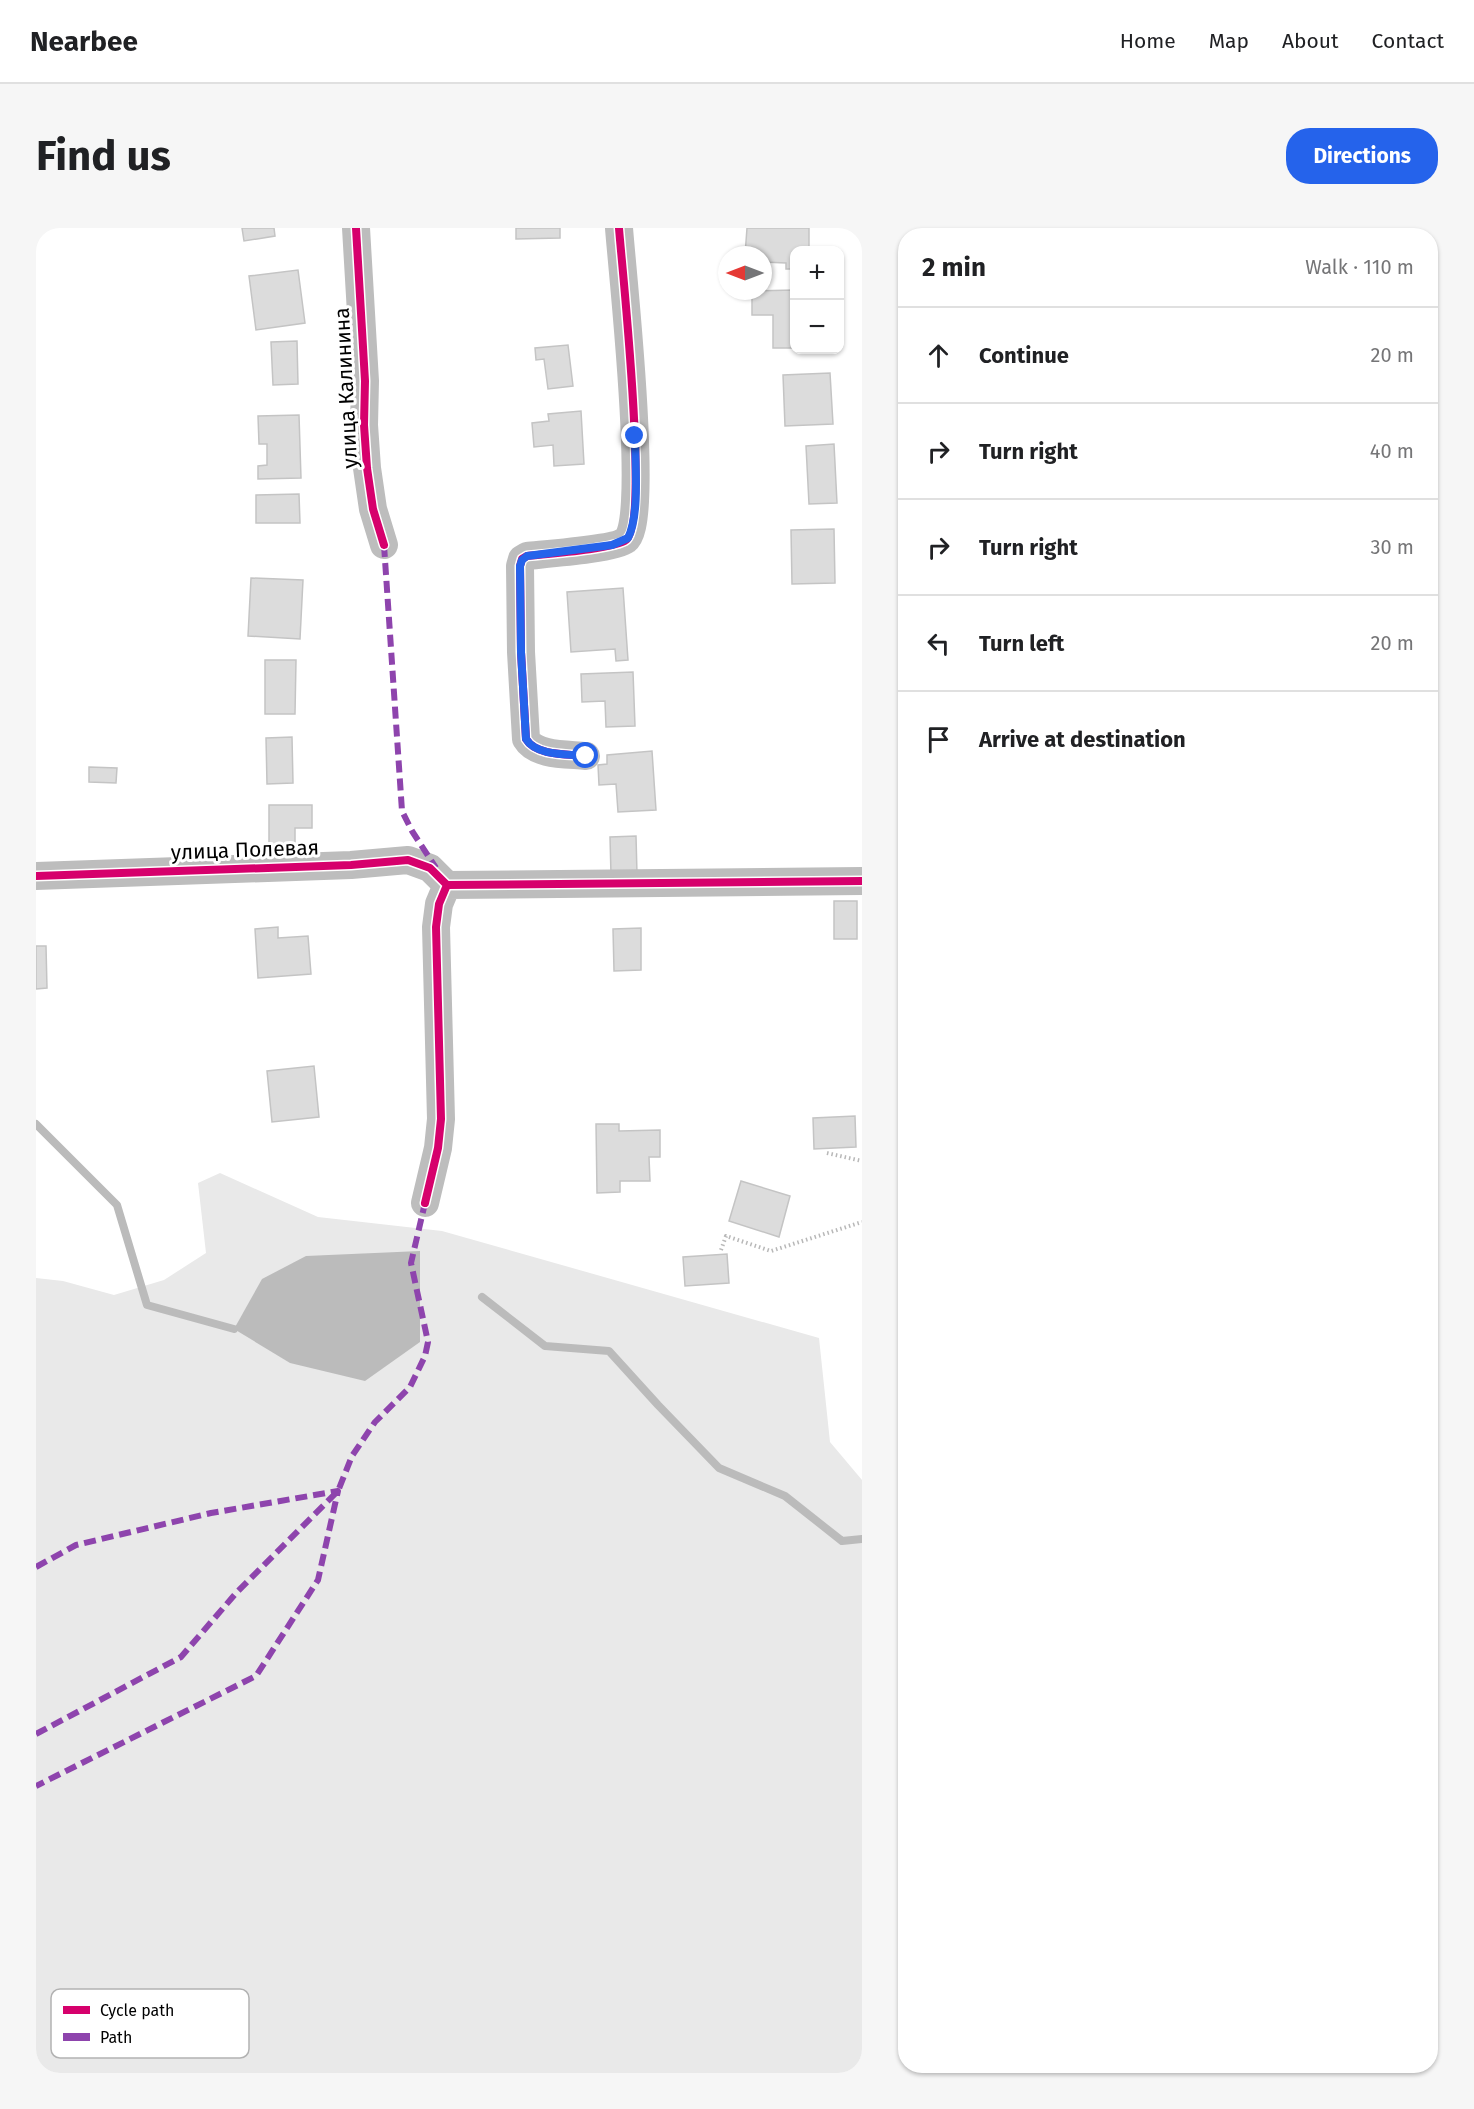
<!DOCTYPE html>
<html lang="en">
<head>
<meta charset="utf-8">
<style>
  :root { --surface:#fff; --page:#f6f6f6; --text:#202124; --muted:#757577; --line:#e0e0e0; --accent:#2563eb }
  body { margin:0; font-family:"Fira Sans",sans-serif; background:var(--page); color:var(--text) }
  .controls { position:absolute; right:18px; top:18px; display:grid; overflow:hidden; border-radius:12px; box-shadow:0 2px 4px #0004 }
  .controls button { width:54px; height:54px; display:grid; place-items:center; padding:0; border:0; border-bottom:2px solid var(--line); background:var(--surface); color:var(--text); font:30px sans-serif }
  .compass { position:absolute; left:682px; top:18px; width:54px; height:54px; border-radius:50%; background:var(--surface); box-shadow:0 2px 4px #0004; rotate:270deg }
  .stop { position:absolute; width:18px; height:18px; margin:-14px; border:4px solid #2563eb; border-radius:50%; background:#fff }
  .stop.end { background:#2563eb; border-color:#fff; box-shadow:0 2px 6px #0008 }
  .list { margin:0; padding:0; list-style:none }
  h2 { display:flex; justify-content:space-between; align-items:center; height:78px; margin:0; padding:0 24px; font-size:26px }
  h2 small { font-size:20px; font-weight:400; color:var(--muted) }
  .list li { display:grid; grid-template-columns:39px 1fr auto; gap:18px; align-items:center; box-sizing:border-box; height:96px; padding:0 24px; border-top:2px solid var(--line) }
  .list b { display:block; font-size:22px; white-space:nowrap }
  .list em { font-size:20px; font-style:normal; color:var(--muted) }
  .icon { flex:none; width:33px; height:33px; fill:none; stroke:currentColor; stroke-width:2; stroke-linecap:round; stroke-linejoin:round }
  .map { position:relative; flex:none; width:826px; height:1845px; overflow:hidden; border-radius:24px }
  header { display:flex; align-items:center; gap:36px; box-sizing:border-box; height:84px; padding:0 30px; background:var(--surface); border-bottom:2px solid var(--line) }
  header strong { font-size:28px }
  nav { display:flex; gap:33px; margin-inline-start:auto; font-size:21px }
  .intro { display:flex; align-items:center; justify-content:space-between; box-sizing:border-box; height:144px; padding:0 36px }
  h1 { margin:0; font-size:42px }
  .button { padding:15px 27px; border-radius:24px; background:var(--accent); color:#fff; font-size:21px; font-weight:700 }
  main { display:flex; gap:36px; padding:0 36px }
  aside { flex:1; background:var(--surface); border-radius:24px; box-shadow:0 2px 4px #0004 }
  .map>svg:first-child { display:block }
  .green { fill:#e9e9e9 }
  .water { fill:#bbb }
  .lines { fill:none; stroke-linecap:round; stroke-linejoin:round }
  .stream { stroke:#bbb; stroke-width:8 }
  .building { fill:#dcdcdc; stroke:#c4c4c4; stroke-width:1.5 }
  .path { stroke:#b8b8b8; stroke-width:4; stroke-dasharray:1.5 3; stroke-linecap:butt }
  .street { stroke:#bdbdbd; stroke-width:28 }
  .quiet { stroke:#8e44ad; stroke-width:6; stroke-dasharray:12 6; stroke-linecap:butt }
  .cycleway-casing { stroke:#fff; stroke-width:11 }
  .cycleway { stroke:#d6006c; stroke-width:8 }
  .route { stroke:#2563eb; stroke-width:8 }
  .labels { text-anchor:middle; stroke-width:6; stroke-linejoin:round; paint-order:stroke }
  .street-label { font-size:21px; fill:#000; stroke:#fff }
  .key { fill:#fff; stroke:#b2b2b2; stroke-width:1.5 }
  .key-label { font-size:16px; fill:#000 }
</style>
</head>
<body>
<header>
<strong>Nearbee</strong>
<nav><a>Home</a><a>Map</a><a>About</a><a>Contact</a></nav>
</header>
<div class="intro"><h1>Find us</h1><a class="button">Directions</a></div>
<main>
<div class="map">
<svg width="826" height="1845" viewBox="0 0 826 1845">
  <rect width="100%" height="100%" fill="#fff"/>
  <path class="green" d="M184 945 282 989 406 1003 783 1110 794 1214 826 1252V1845H0V1050L27 1053 78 1067 128 1052 170 1025 162 955Z"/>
  <path class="water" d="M384 1023V1114L329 1153 254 1135 198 1101 226 1051 270 1028Z"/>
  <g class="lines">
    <path class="stream" d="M0 896 81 977 111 1077 198 1101
      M446 1069 509 1118 573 1123 622 1177 683 1240 749 1268 806 1313 826 1311"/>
  </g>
  <path class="building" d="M206 0H238L239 8 208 13Z
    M480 0H524V10L480 11Z
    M711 0H773V22H758V41H750V35L727 34V27H709Z
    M262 42 269 95 220 102 213 48Z
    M758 62V120H737V87H716V63Z
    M261 113 262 156 237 157 235 114Z
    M532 117 537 158 512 161 508 131 500 132 499 120Z
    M794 145 797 196 749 198 747 147Z
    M545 183 548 236 518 238 517 217 498 219 496 195 513 193 512 186Z
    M263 187 265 250 222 251V238L231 237V216H223L222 188Z
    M798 216 801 275 773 276 770 218Z
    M263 266 264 295H220V267Z
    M798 301 799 355 756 356 755 302Z
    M215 350 267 352 264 411 212 408Z
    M587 360 592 432 580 433 579 421 535 424 531 364Z
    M229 432H260L259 486H229Z
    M597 444 599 498 570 499 569 473 546 474 545 446Z
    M256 509 257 555 231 556 230 510Z
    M616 523 620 582 582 584 580 556 563 557 562 537 571 536V527Z
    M53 539 81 540 80 555 53 554Z
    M233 577H276V600H259V626H233Z
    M600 608 601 646 575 647 574 609Z
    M798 673H821V711H798Z
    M242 699V710L272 708 275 746 222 750 219 701Z
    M605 700V742L578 743 577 701Z
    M0 718H10L11 760 0 761Z
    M278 838 283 889 236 894 231 843Z
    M819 888 820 919 778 921 777 890Z
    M560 896H583V903L624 902V929H613L614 953H584V964L561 965Z
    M705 953 754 968 743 1009 693 993Z
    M691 1026 693 1055 649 1058 647 1029Z"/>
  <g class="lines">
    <path class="path" d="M791 925 826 933
      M685 1022 690 1008 735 1023 826 994"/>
    <path class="street" d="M320 0 329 153 328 197 331 240 337 281 348 317
      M550 528C532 526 500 528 490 511L485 424 484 338 486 331 491 328C509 326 579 321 590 312 614 295 586 41 583 0
      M0 648 315 637 372 632 394 640 411 657
      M389 975 402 920 405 891 400 699 403 676 411 657 826 653"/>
    <path class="quiet" d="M348 317 366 583 376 603 400 640
      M0 1339 40 1317 175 1285 302 1263 282 1352 220 1448 0 1558
      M0 1506 145 1429 201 1364 302 1263 316 1228 339 1194 374 1159 389 1128 392 1114 375 1035 389 975"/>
    <defs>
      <path id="cycleway" d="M320 0 329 153 328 197 331 240 337 281 348 317
        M550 528C532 526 500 528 490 511L485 424 484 338 486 331 491 328C509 326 579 321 590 312 614 295 586 41 583 0
        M0 648 315 637 372 632 394 640 411 657
        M389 975 402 920 405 891 400 699 403 676 411 657 826 653"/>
    </defs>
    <use href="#cycleway" class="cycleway-casing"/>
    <use href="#cycleway" class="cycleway"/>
  </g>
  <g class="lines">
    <path class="route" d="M550 528C532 526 500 528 490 511L485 424 484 338 486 332 491 328 576 317 592 310C604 287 599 234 599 208"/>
  </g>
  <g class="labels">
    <g class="street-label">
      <text transform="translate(310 160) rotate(-93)" y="7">улица Калинина</text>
      <text transform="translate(209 622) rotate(-2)" y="7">улица Полевая</text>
    </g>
  </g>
  <rect x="15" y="1761" width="198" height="69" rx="9" class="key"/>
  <rect x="27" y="1778" width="27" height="8" fill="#d6006c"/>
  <rect x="27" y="1805" width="27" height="8" fill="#8e44ad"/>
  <g class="key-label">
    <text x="64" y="1788">Cycle path</text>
    <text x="64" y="1815">Path</text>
  </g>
</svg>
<div class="controls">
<button>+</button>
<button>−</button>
</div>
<svg class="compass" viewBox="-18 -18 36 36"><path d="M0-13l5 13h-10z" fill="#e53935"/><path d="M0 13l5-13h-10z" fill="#757577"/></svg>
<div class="stop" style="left:550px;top:528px"></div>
<div class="stop end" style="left:599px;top:208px"></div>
</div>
<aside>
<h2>2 min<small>Walk · 110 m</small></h2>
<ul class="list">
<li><svg class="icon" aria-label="ahead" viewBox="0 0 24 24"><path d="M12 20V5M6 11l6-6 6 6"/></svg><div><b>Continue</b></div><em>20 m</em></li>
<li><svg class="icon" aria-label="right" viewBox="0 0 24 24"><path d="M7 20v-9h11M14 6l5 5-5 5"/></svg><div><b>Turn right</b></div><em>40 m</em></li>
<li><svg class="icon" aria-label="right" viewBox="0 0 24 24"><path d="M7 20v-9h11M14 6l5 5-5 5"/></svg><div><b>Turn right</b></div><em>30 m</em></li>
<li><svg class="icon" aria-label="left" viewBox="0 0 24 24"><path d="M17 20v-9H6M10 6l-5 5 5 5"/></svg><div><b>Turn left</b></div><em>20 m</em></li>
<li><svg class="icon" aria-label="arrive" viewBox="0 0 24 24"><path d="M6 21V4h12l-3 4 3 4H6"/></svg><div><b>Arrive at destination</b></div></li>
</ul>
</aside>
</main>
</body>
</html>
